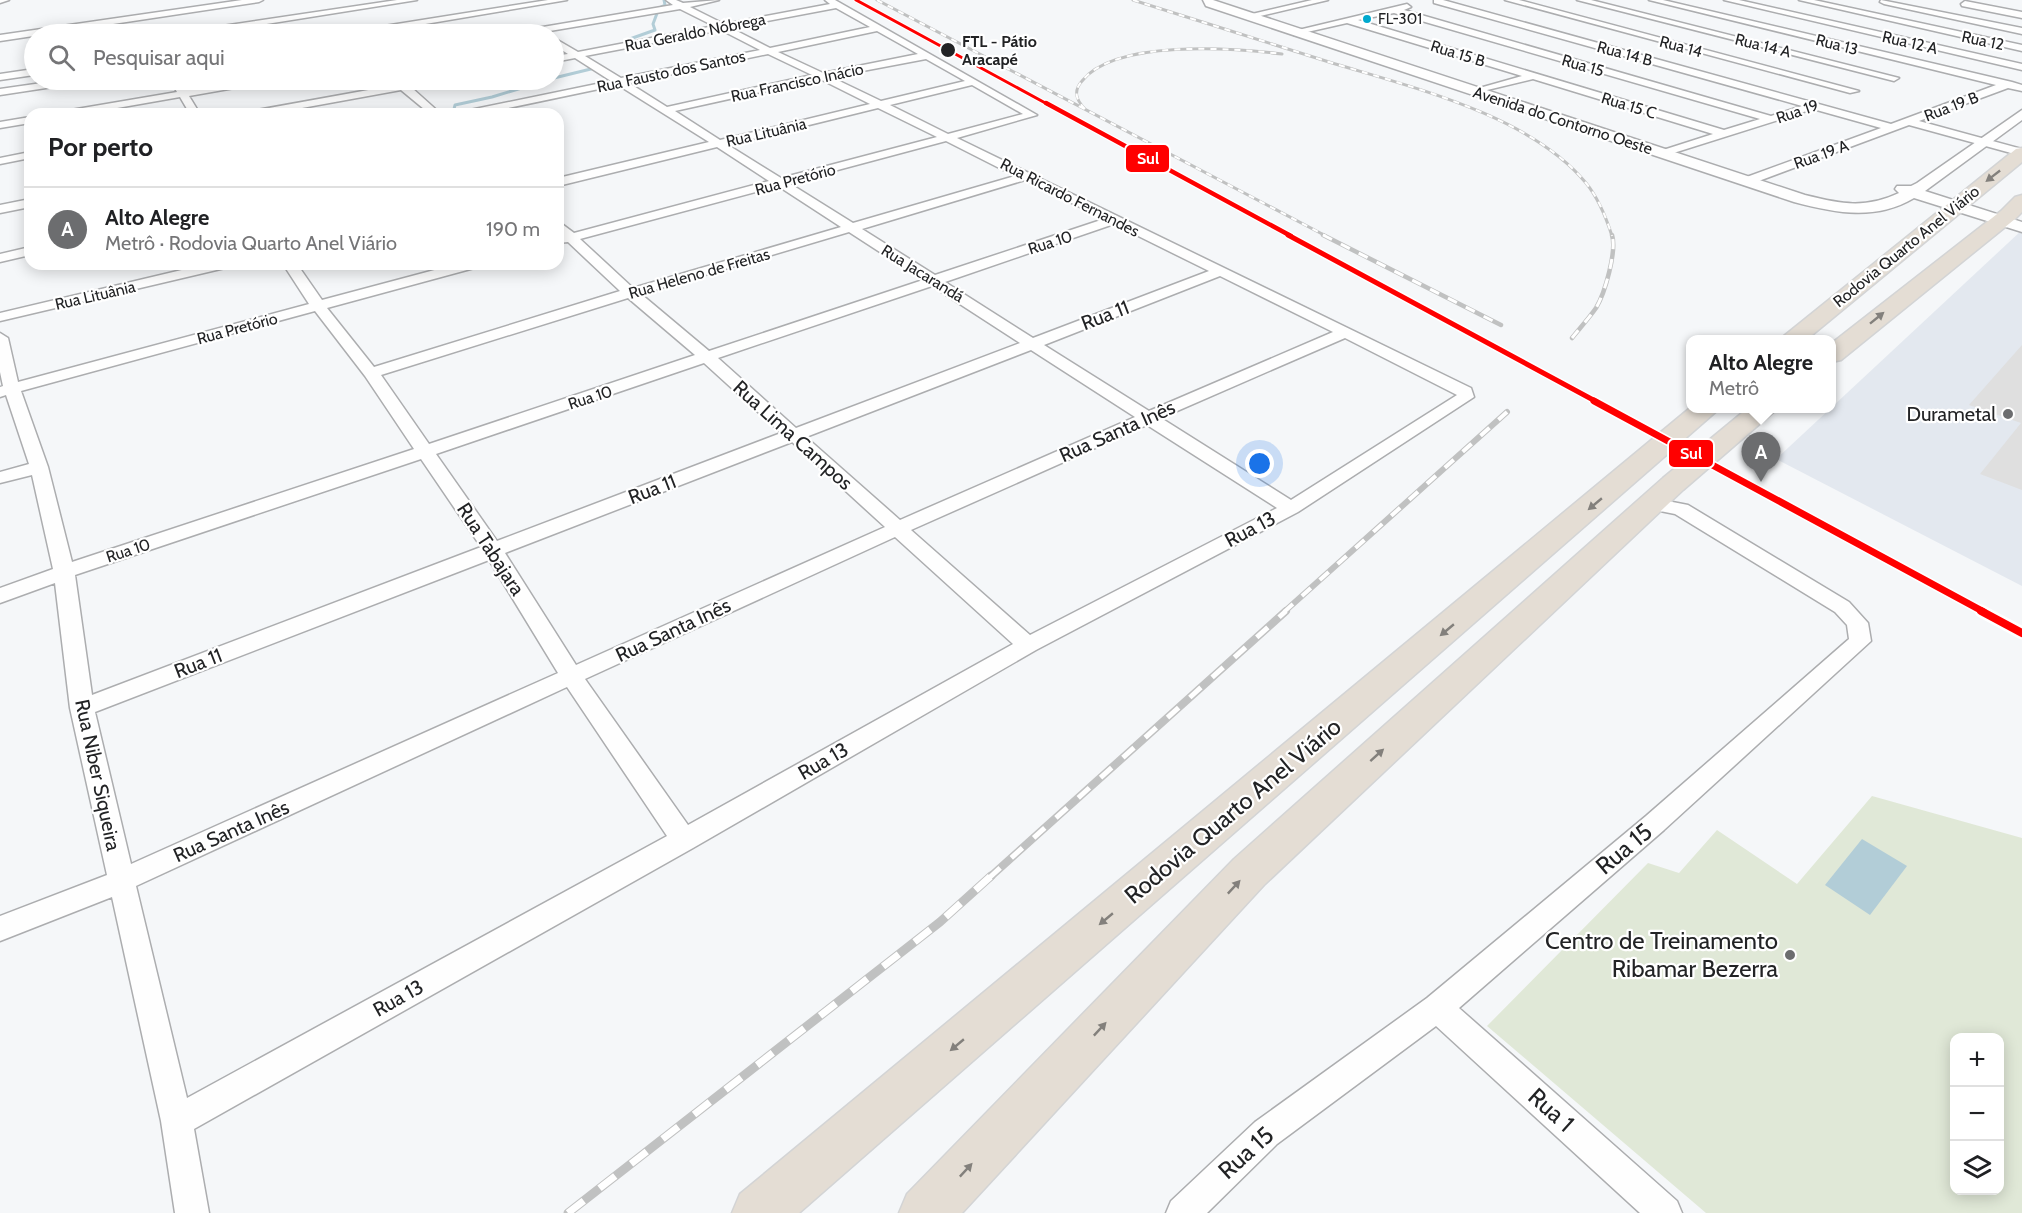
<!DOCTYPE html>
<html lang="pt">
<head>
<meta charset="utf-8">
<style>
  :root { --surface:#fff; --page:#f2f2f2; --text:#202124; --muted:#757577; --line:#e0e0e0; --accent:#6c6d6f }
  body { margin:0; font-family:Cabin,sans-serif; background:var(--page); color:var(--text) }
  .controls { position:absolute; right:18px; bottom:18px; display:grid; overflow:hidden; border-radius:12px; box-shadow:0 3px 15px #0003 }
  .controls button { width:54px; height:54px; display:grid; place-items:center; padding:0; border:0; border-bottom:2px solid var(--line); background:var(--surface); color:var(--text); font:30px sans-serif }
  .you { position:absolute; left:1260px; top:464px; width:21px; height:21px; margin:-15px; border:4px solid #fff; border-radius:50%; background:#1a73e8; box-shadow:0 0 0 9px #1a73e833 }
  .badge { display:grid; place-items:center; width:39px; height:39px; border-radius:50%; background:var(--accent); color:#fff; font-size:20px; font-weight:700 }
  .pin { position:absolute; translate:-50% -50px; filter:drop-shadow(0 2px 3px #0008) }
  .pin::after { content:''; position:absolute; top:32px; width:21px; height:18px; background:inherit; clip-path:polygon(0 0,100% 0,50% 100%) }
  .popup { position:absolute; left:1686px; top:335px; width:150px; height:78px; box-sizing:border-box; display:grid; place-content:center; border-radius:12px; background:var(--surface); filter:drop-shadow(0 2px 4px #0005); font-size:20px; white-space:nowrap; color:var(--muted) }
  .popup b { font-size:22px; color:var(--text) }
  .popup::after { content:''; position:absolute; left:50%; top:100%; margin-left:-12px; border:12px solid transparent; border-top-color:var(--surface) }
  .list { margin:0; padding:0; list-style:none }
  h2 { display:flex; justify-content:space-between; align-items:center; height:78px; margin:0; padding:0 24px; font-size:26px }
  h2 small { font-size:20px; font-weight:400; color:var(--muted) }
  .list li { display:grid; grid-template-columns:39px 1fr auto; gap:18px; align-items:center; box-sizing:border-box; height:84px; padding:0 24px; border-top:2px solid var(--line) }
  .list b { display:block; font-size:22px; white-space:nowrap }
  .list p { margin:0; font-size:20px; white-space:nowrap; color:var(--muted) }
  .list em { font-size:20px; font-style:normal; color:var(--muted) }
  .icon { flex:none; width:33px; height:33px; fill:none; stroke:currentColor; stroke-width:2; stroke-linecap:round; stroke-linejoin:round }
  .map { position:relative; flex:none; width:2022px; height:1213px; overflow:hidden }
  .search { position:absolute; background:var(--surface); box-shadow:0 3px 15px #0003; left:24px; top:24px; width:540px; height:66px; display:flex; align-items:center; gap:15px; box-sizing:border-box; padding:0 21px; border-radius:33px; color:var(--muted); font-size:22px }
  .panel { position:absolute; background:var(--surface); box-shadow:0 3px 15px #0003; left:24px; top:108px; width:540px; height:162px; border-radius:18px }
  .map>svg:first-child { display:block }
  .built { fill:#e3e8ef }
  .green { fill:#e0e8d7; fill-rule:evenodd }
  .water { fill:#b2cdd7 }
  .lines { fill:none; stroke-linecap:round; stroke-linejoin:round }
  .stream { stroke:#b2cdd7; stroke-width:3 }
  .building { fill:#dfdfdf }
  .minor-casing { stroke:#acadaf; stroke-width:3 }
  .tertiary-casing { stroke:#acadaf; stroke-width:3 }
  .trunk-casing { stroke:#d3d4d5; stroke-width:3 }
  .minor { fill:#fefefe; fill-rule:evenodd }
  .tertiary { fill:#fefefe; fill-rule:evenodd }
  .trunk { fill:#e4ddd4; fill-rule:evenodd }
  .rail-far4-casing { stroke:#c0c1c1; stroke-width:3 }
  .rail-far3-casing { stroke:#c0c1c1; stroke-width:4.5 }
  .rail-far2-casing { stroke:#c0c1c1; stroke-width:6 }
  .rail-far1-casing { stroke:#c0c1c1; stroke-width:8 }
  .rail-casing { stroke:#c0c1c1; stroke-width:9 }
  .rail-far4 { stroke:#fff; stroke-width:2; stroke-dasharray:6; stroke-linecap:butt }
  .rail-far3 { stroke:#fff; stroke-width:3; stroke-dasharray:10; stroke-linecap:butt }
  .rail-far2 { stroke:#fff; stroke-width:4; stroke-dasharray:12; stroke-linecap:butt }
  .rail-far1 { stroke:#fff; stroke-width:5; stroke-dasharray:15; stroke-linecap:butt }
  .rail { stroke:#fff; stroke-width:7; stroke-dasharray:20; stroke-linecap:butt }
  .metro-1-far4-casing { stroke:#fff; stroke-width:5 }
  .metro-1-far3-casing { stroke:#fff; stroke-width:7 }
  .metro-1-far2-casing { stroke:#fff; stroke-width:8 }
  .metro-1-far1-casing { stroke:#fff; stroke-width:10 }
  .metro-1-casing { stroke:#fff; stroke-width:13 }
  .metro-1-far4 { stroke:#f00; stroke-width:3 }
  .metro-1-far3 { stroke:#f00; stroke-width:4.5 }
  .metro-1-far2 { stroke:#f00; stroke-width:5 }
  .metro-1-far1 { stroke:#f00; stroke-width:7 }
  .metro-1 { stroke:#f00; stroke-width:8 }
  .oneway { fill:#83807c }
  .bus-dot { fill:#00a9ce; stroke:#fff; stroke-width:2 }
  .stop-dot { fill:#222325; stroke:#fff; stroke-width:2 }
  .poi-dot { fill:#6c6d6f; stroke:#fff; stroke-width:2 }
  .labels { text-anchor:middle; stroke-width:4.5; stroke-linejoin:round; paint-order:stroke }
  .far-bus-label { font-size:15px; fill:#222325; stroke:#fff; text-anchor:start }
  .far-street-label { font-size:16px; fill:#222325; stroke:#fff }
  .far-stop-label { font-size:16px; font-weight:bold; fill:#222325; stroke:#fff; text-anchor:start }
  .street-label { font-size:20px; fill:#222325; stroke:#fff }
  .poi-label { font-size:20px; fill:#222325; stroke:#fff; text-anchor:end }
  .near-street-label { font-size:24px; fill:#222325; stroke:#fff }
  .near-poi-label { font-size:24px; fill:#222325; stroke:#fff; text-anchor:end }
  .line-badge { stroke:#fff; stroke-width:2 }
  .badge-label { font-size:16px; text-anchor:middle; font-weight:bold; fill:#fff }
</style>
</head>
<body>
<div class="map">
<svg width="2022" height="1213" viewBox="0 0 2022 1213">
  <rect width="100%" height="100%" fill="#f5f7f9"/>
  <path class="built" d="M2022 230V586L1776 459Z"/>
  <path class="green" d="M1872 796 2022 838V1213H1706L1487 1026 1648 863 1679 873 1717 830 1797 884ZM1954 1038H2000V1190H1954Z"/>
  <path class="water" d="M1862 839 1907 866 1870 915 1825 885Z"/>
  <g class="lines">
    <path class="stream" d="M621 48 627 40 655 30 653 24 659 8 665 5 664 0
      M554 78 595 68 592 66
      M448 114 453 113 455 105 492 97 548 80"/>
  </g>
  <path class="building" d="M2022 345V490L1980 474 2021 423 1969 405Z"/>
  <g class="lines">
    <defs>
      <path id="minor" d="M0 0H9L0 3Z
        M242 0H263L259 2 0 41V35Z
        M397 0H417L203 34H185L189 31Z
        M548 0H567L366 34H349L353 31Z
        M666 0H676L683 3 719 0 690 7 724 24 830 4 825 0H835L1037 115 957 138 1471 388 1474 397 1298 512 1036 650 693 848 194 1129 209 1213H175L161 1121 112 897 0 941V916L107 875 70 708 55 583 0 603V588L53 569 32 475 0 483V472L29 464 6 395 0 397V387L3 386 0 372V333L8 338 18 382 309 304 283 264H297L322 300 457 264H480L478 267 327 308 374 367 620 291 568 242 558 243V237L562 236 558 232V221L574 233 769 181 717 147 558 186V178L709 142 618 85 480 114H460L465 111 611 81 575 58 554 62V56L568 54 554 45V38L578 52 714 26 680 9 532 34H515L519 31 673 5ZM836 8 870 27 770 48 731 28ZM721 30 760 50 621 78 585 56ZM877 31 918 54 823 73 778 52ZM768 54 812 75 667 107 629 83ZM926 59 965 81 881 101 831 77ZM820 79 870 104 720 140 675 111ZM972 85 1023 114 948 134 890 105ZM878 108 937 137 781 178 728 145ZM946 141 1015 176 853 223 789 183ZM1025 180 1104 219 935 275 862 229ZM778 186 841 227 633 288 580 239ZM1114 224 1209 271 1033 338 945 282ZM849 232 923 280 709 351 641 294ZM1220 276 1333 332 1149 411 1044 345ZM932 286 1020 343 796 428 718 358ZM628 298 695 355 429 444 381 375ZM315 311 365 376 414 449 72 562 48 467 21 391ZM1345 338 1457 395 1291 500 1161 418ZM1031 350 1135 417 900 520 806 437ZM704 363 781 433 497 541 436 454ZM1147 425 1277 508 1030 635 911 530ZM792 442 885 527 576 665 505 553ZM421 459 481 547 92 695 75 575ZM895 537 1013 644 688 825 585 679ZM489 560 558 673 131 864 95 712ZM567 687 667 836 187 1098 136 886Z
        M1312 0H1328L1256 17 1252 14Z
        M1434 0H1443L1891 124 1996 85 1649 0H1663L2012 82 2022 85V91L2008 88 1919 121 2022 149V156L1909 125 1748 185 1742 181 1744 178 1881 128 1813 109 1664 156 1660 155V151L1713 134 1533 79 1483 91V87L1522 76 1347 23 1294 35 1290 32 1407 4 1411 7 1404 10 1771 116 1802 106 1434 3ZM1394 13 1760 119 1724 130 1358 20Z
        M1505 0H1519L1859 91 1850 93Z
        M1577 0H1591L1899 78 1894 81Z
        M1724 0H1739L2022 64V70Z
        M1799 0H1814L2022 45V51Z
        M1881 0 2022 28V34L1884 4 1880 2Z
        M1965 1 2022 12V18L1962 6 1961 4Z
        M34 69V75L0 80V74Z
        M63 80H84L79 83 0 95V89Z
        M170 80H180L186 90 248 80H268L263 83 189 96 200 114H190L180 97 83 114H60L65 111 177 92Z
        M391 80H401L406 83 444 80 443 82 412 88 441 114H430L401 90 269 114H247L252 111 396 85Z
        M30 117V123L0 128V122Z
        M30 152V158L0 164V158Z
        M30 199V207L0 213V205Z
        M30 247V255L0 262V254Z
        M207 264H232L225 268 0 321V313Z
        M1652 498 1688 505 1849 602 1868 623 1871 641 1664 830 1459 1008 1677 1201 1682 1213H1640L1436 1026 1277 1144 1207 1213H1166L1171 1201 1255 1122 1427 998 1646 816 1849 639 1847 625 1835 612 1675 514 1645 508 1643 504 1645 500Z"/>
      <path id="tertiary" d="M1203 0H1213L1805 195C1841 204 1865 209 1899 193L1895 189 1897 186H1911L1917 183 2022 110V120L1925 191 2022 222V232L1914 198C1875 221 1836 213 1794 202L1206 6Z"/>
      <path id="trunk" d="M2022 148V162L1806 340H1779L2016 149Z
        M2022 195V212L2015 219 1841 360 1832 362V343L2001 211 2015 197Z
        M1690 408H1720L799 1213H732L740 1194Z
        M1748 408H1778L1683 490 1264 885 962 1213H899L907 1194 1234 859 1663 478Z"/>
    </defs>
    <use href="#minor" class="minor-casing"/>
    <use href="#tertiary" class="tertiary-casing"/>
    <use href="#trunk" class="trunk-casing"/>
    <use href="#minor" class="minor"/>
    <use href="#tertiary" class="tertiary"/>
    <use href="#trunk" class="trunk"/>
    <defs>
      <path id="rail-far4" d="M877 0 1326 236
        M1133 0C1198 21 1264 41 1329 62 1411 87 1530 115 1586 183 1599 199 1606 217 1612 236
        M1085 109C1076 100 1073 91 1082 81 1115 39 1233 48 1282 54"/>
      <path id="rail-far3" d="M1323 235 1501 325
        M1572 338C1580 328 1589 318 1596 308 1605 293 1617 251 1612 235"/>
      <path id="rail-far2" d="M1284 612 1507 412"/>
      <path id="rail-far1" d="M989 878 1286 611"/>
      <path id="rail" d="M568 1213 940 922 991 876"/>
    </defs>
    <use href="#rail-far4" class="rail-far4-casing"/>
    <use href="#rail-far3" class="rail-far3-casing"/>
    <use href="#rail-far2" class="rail-far2-casing"/>
    <use href="#rail-far1" class="rail-far1-casing"/>
    <use href="#rail" class="rail-casing"/>
    <use href="#rail-far4" class="rail-far4"/>
    <use href="#rail-far3" class="rail-far3"/>
    <use href="#rail-far2" class="rail-far2"/>
    <use href="#rail-far1" class="rail-far1"/>
    <use href="#rail" class="rail"/>
    <defs>
      <path id="metro-1-far4" d="M856 0 1049 105"/>
      <path id="metro-1-far3" d="M1046 103 1291 236"/>
      <path id="metro-1-far2" d="M1288 235 1597 402"/>
      <path id="metro-1-far1" d="M1594 401 1984 612"/>
      <path id="metro-1" d="M1981 611 2022 633"/>
    </defs>
    <use href="#metro-1-far4" class="metro-1-far4-casing"/>
    <use href="#metro-1-far3" class="metro-1-far3-casing"/>
    <use href="#metro-1-far2" class="metro-1-far2-casing"/>
    <use href="#metro-1-far1" class="metro-1-far1-casing"/>
    <use href="#metro-1" class="metro-1-casing"/>
    <use href="#metro-1-far4" class="metro-1-far4"/>
    <use href="#metro-1-far3" class="metro-1-far3"/>
    <use href="#metro-1-far2" class="metro-1-far2"/>
    <use href="#metro-1-far1" class="metro-1-far1"/>
    <use href="#metro-1" class="metro-1"/>
  </g>
  <defs><path id="oneway-solid" d="M-6-.8H1V-3.2L6.5 0L1 3.2V.8H-6Z" transform="scale(1.5)"/></defs>
  <g class="oneway">
    <use href="#oneway-solid" transform="translate(1993 176) rotate(142)"/>
    <use href="#oneway-solid" transform="translate(1877 318) rotate(-39)"/>
    <use href="#oneway-solid" transform="translate(1595 504) rotate(140)"/>
    <use href="#oneway-solid" transform="translate(1447 630) rotate(140)"/>
    <use href="#oneway-solid" transform="translate(1377 755) rotate(-42)"/>
    <use href="#oneway-solid" transform="translate(1234 887) rotate(-47)"/>
    <use href="#oneway-solid" transform="translate(1106 919) rotate(140)"/>
    <use href="#oneway-solid" transform="translate(1100 1029) rotate(-47)"/>
    <use href="#oneway-solid" transform="translate(957 1045) rotate(140)"/>
    <use href="#oneway-solid" transform="translate(966 1170) rotate(-47)"/>
  </g>
  <circle class="bus-dot" cx="1367" cy="19" r="5"/>
  <circle class="stop-dot" cx="948" cy="50" r="8"/>
  <g class="poi-dot">
    <circle cx="2008" cy="414" r="6"/>
    <circle cx="1790" cy="955" r="6"/>
  </g>
  <g class="labels">
    <g class="far-bus-label">
      <text x="1378" y="24">FL-301</text>
    </g>
    <g class="far-street-label">
      <text transform="translate(695 32) rotate(-11)" y="6">Rua Geraldo Nóbrega</text>
      <text transform="translate(1983 40) rotate(12)" y="6">Rua 12</text>
      <text transform="translate(1910 42) rotate(13)" y="6">Rua 12 A</text>
      <text transform="translate(1837 44) rotate(14)" y="6">Rua 13</text>
      <text transform="translate(1763 45) rotate(14)" y="6">Rua 14 A</text>
      <text transform="translate(1681 46) rotate(15)" y="6">Rua 14</text>
      <text transform="translate(1458 53) rotate(17)" y="6">Rua 15 B</text>
      <text transform="translate(1625 53) rotate(15)" y="6">Rua 14 B</text>
      <text transform="translate(1583 65) rotate(16)" y="6">Rua 15</text>
      <text transform="translate(671 71) rotate(-12)" y="6">Rua Fausto dos Santos</text>
      <text transform="translate(797 82) rotate(-12)" y="6">Rua Francisco Inácio</text>
      <text transform="translate(1629 105) rotate(17)" y="6">Rua 15 C</text>
      <text transform="translate(1951 106) rotate(-21)" y="6">Rua 19 B</text>
      <text transform="translate(1797 111) rotate(-19)" y="6">Rua 19</text>
      <text transform="translate(1563 120) rotate(18)" y="6">Avenida do Contorno Oeste</text>
      <text transform="translate(766 132) rotate(-13)" y="6">Rua Lituânia</text>
      <text transform="translate(1821 154) rotate(-20)" y="6">Rua 19 A</text>
      <text transform="translate(795 179) rotate(-15)" y="6">Rua Pretório</text>
      <text transform="translate(1070 197) rotate(27)" y="6">Rua Ricardo Fernandes</text>
      <text transform="translate(1050 242) rotate(-18)" y="6">Rua 10</text>
      <text transform="translate(1906 246) rotate(-39)" y="6">Rodovia Quarto Anel Viário</text>
      <text transform="translate(699 273) rotate(-16)" y="6">Rua Heleno de Freitas</text>
      <text transform="translate(923 273) rotate(32)" y="6">Rua Jacarandá</text>
      <text transform="translate(95 295) rotate(-13)" y="6">Rua Lituânia</text>
      <text transform="translate(237 328) rotate(-15)" y="6">Rua Pretório</text>
      <text transform="translate(590 397) rotate(-18)" y="6">Rua 10</text>
      <text transform="translate(128 550) rotate(-18)" y="6">Rua 10</text>
    </g>
    <g class="far-stop-label">
      <text x="962" y="47">FTL - Pátio<tspan x="962" dy="18">Aracapé</tspan></text>
    </g>
    <g class="street-label">
      <text transform="translate(1105 315) rotate(-21)" y="7">Rua 11</text>
      <text transform="translate(1117 431) rotate(-24)" y="7">Rua Santa Inês</text>
      <text transform="translate(793 435) rotate(42)" y="7">Rua Lima Campos</text>
      <text transform="translate(652 489) rotate(-21)" y="7">Rua 11</text>
      <text transform="translate(1250 529) rotate(-28)" y="7">Rua 13</text>
      <text transform="translate(491 549) rotate(57)" y="7">Rua Tabajara</text>
      <text transform="translate(673 630) rotate(-25)" y="7">Rua Santa Inês</text>
      <text transform="translate(198 663) rotate(-21)" y="7">Rua 11</text>
      <text transform="translate(823 761) rotate(-30)" y="7">Rua 13</text>
      <text transform="translate(98 775) rotate(78)" y="7">Rua Niber Siqueira</text>
      <text transform="translate(231 831) rotate(-24)" y="7">Rua Santa Inês</text>
      <text transform="translate(398 998) rotate(-29)" y="7">Rua 13</text>
    </g>
    <g class="poi-label">
      <text x="1996" y="421">Durametal</text>
    </g>
    <g class="near-street-label">
      <text transform="translate(1233 811) rotate(-40)" y="8">Rodovia Quarto Anel Viário</text>
      <text transform="translate(1624 849) rotate(-40)" y="8">Rua 15</text>
      <text transform="translate(1551 1110) rotate(42)" y="8">Rua 1</text>
      <text transform="translate(1246 1153) rotate(-42)" y="8">Rua 15</text>
    </g>
    <g class="near-poi-label">
      <text x="1778" y="949">Centro de Treinamento<tspan x="1778" dy="28">Ribamar Bezerra</tspan></text>
    </g>
  </g>
  <g class="line-badge">
    <rect x="1125" y="144" width="45" height="29" rx="6" fill="#f00"/>
    <rect x="1668" y="439" width="46" height="29" rx="6" fill="#f00"/>
  </g>
  <g class="badge-label">
    <text x="1148" y="164">Sul</text>
    <text x="1691" y="459">Sul</text>
  </g>
</svg>
<div class="controls">
<button>+</button>
<button>−</button>
<button><svg class="icon" aria-label="layers" viewBox="0 0 24 24"><path d="M12 4l9 5-9 5-9-5zM3 14l9 5 9-5"/></svg></button>
</div>
<div class="you"></div>
<div class="pin badge" style="left:1761px;top:482px">A</div>
<div class="popup"><b>Alto Alegre</b>Metrô</div>
<div class="search"><svg class="icon" aria-label="search" viewBox="0 0 24 24"><circle cx="10" cy="10" r="6"/><path d="M15 15l6 6"/></svg>Pesquisar aqui</div>
<section class="panel">
<h2>Por perto<small></small></h2>
<ul class="list">
<li><span class="badge">A</span><div><b>Alto Alegre</b><p>Metrô · Rodovia Quarto Anel Viário</p></div><em>190 m</em></li>
</ul>
</section>
</div>
</body>
</html>
